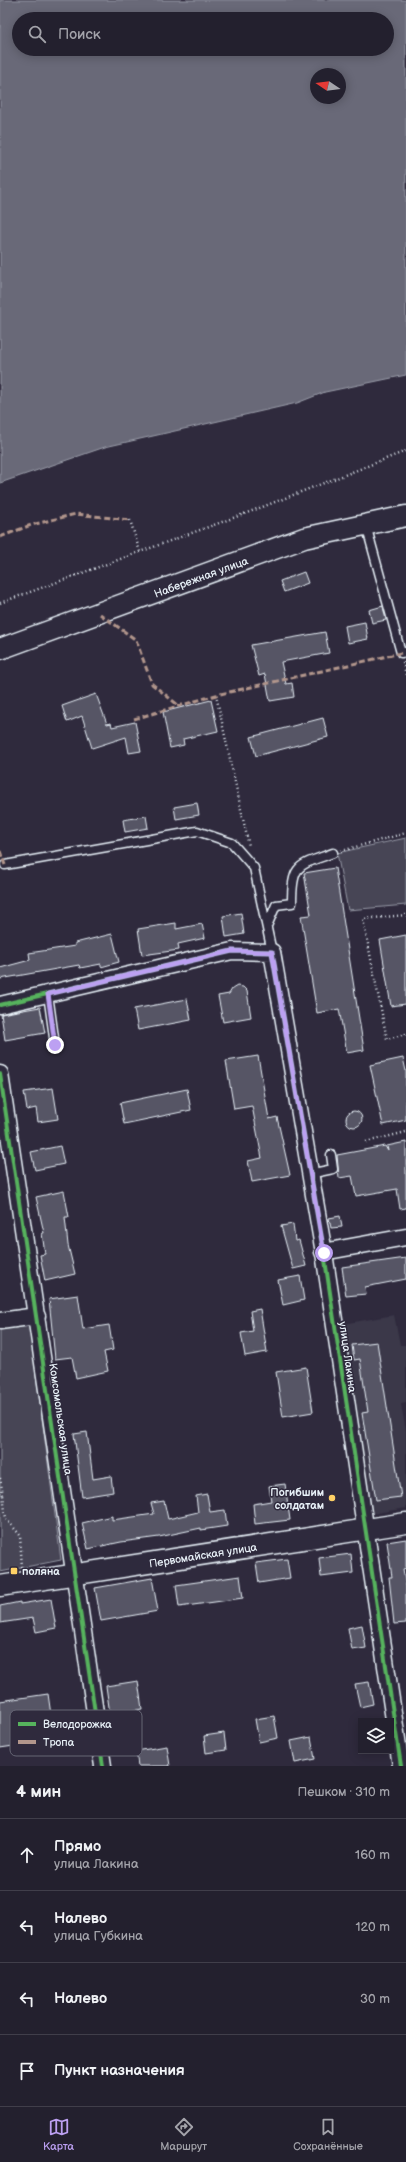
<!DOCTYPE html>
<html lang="ru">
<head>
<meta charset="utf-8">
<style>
  :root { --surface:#23202e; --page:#2b2836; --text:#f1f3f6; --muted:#a3a3aa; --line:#403e4a; --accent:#bca0f2 }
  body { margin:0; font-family:"Balsamiq Sans",sans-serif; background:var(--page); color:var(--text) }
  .controls { position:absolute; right:12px; bottom:12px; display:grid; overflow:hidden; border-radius:0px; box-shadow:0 2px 10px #0003 }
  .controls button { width:36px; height:36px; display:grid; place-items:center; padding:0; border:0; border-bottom:1px solid var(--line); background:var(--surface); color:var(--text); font:20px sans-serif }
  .compass { position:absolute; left:310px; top:68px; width:36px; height:36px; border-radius:50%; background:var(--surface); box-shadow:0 2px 10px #0003; rotate:283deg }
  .stop { position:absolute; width:12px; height:12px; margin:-9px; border:3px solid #bca0f2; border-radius:50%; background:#fff }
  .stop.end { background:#bca0f2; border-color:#fff; box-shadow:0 1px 4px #0008 }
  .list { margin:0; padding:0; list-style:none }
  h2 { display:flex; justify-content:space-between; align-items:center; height:52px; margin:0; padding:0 16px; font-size:17px }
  h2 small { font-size:13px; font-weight:400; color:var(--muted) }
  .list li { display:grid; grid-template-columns:26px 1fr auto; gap:12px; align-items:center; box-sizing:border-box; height:72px; padding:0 16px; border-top:1px solid var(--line) }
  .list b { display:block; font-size:15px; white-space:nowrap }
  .list p { margin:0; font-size:13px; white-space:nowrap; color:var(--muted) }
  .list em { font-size:13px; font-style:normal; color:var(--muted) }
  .icon { flex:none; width:22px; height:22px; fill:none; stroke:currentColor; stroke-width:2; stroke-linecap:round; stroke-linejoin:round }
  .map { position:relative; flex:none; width:406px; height:1766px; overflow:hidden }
  .search { position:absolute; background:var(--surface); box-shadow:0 2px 10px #0003; left:12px; right:12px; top:12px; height:44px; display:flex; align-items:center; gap:10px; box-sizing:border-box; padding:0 14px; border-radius:22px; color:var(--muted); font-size:15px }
  .sheet { height:340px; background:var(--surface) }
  nav { display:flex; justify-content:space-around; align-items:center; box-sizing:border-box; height:56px; border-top:1px solid var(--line); background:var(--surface); font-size:11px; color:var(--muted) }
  nav a { display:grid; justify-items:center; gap:2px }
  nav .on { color:var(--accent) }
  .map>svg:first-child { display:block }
  .built { fill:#3b3749 }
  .green { fill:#464455; stroke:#979aa6 }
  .water { fill:#696978; stroke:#9c9fab; fill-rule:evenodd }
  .building { fill:#575565; stroke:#e8f1f8 }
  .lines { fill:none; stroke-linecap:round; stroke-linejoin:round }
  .service-casing { stroke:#e8f1f8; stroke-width:11 }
  .minor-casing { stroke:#e8f1f8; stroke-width:19 }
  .tertiary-casing { stroke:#e8f1f8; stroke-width:23 }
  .path { stroke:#e8f1f8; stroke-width:2.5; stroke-dasharray:1 3; stroke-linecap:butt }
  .service { stroke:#2f2a3d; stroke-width:8 }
  .minor { stroke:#2f2a3d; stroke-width:16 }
  .tertiary { stroke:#2f2a3d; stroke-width:20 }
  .quiet { stroke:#b2968c; stroke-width:3; stroke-dasharray:6 3; stroke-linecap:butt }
  .cycleway-casing { stroke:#2f2a3d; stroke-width:6 }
  .cycleway { stroke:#56b35d; stroke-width:4 }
  .route { stroke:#bca0f2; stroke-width:5 }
  .poi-dot { fill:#ffd166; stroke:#2f2a3d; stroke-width:1.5 }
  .labels { text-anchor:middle; stroke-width:3; stroke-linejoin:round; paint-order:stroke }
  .street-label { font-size:11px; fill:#e8f1f8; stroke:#2f2a3d }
  .poi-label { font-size:11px; font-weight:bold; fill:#e8f1f8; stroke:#2f2a3d; text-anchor:end }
  .key { fill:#2f2a3d; stroke:#666675; stroke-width:1 }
  .key-label { font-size:11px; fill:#e8f1f8 }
</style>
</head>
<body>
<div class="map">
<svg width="406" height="1766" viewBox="0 0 406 1766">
  <rect width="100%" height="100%" fill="#2f2a3d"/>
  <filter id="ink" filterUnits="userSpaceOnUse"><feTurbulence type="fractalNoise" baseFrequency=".025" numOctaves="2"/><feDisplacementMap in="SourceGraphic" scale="8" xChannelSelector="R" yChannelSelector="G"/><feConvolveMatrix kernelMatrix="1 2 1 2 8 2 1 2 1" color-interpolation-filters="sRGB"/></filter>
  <g filter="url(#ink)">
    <path class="built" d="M394 1315 400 1345H406V1403L401 1404 406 1431V1508L371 1514 337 1325Z"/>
    <path class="green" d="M406 838V905L348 910 337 853Z
      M29 1322 61 1560 0 1572V1326Z"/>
    <path class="water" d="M0 0H406V375L325 392 297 403 105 447 0 483ZM19 19H387V49H19ZM316 74H340V98H316Z"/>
    <path class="building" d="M304 572 308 583 284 592 280 581Z
      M383 606 386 620 372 623 369 610Z
      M365 622 368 639 348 643 345 626Z
      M325 632 329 653 281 662 286 684 292 683 294 697 270 701 265 674 259 676 251 645Z
      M96 694 107 724 111 723 112 727 135 722 141 751 129 753 126 737 92 748 82 716 67 722 62 706Z
      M211 700 218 731 183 739 184 745 170 748 163 712Z
      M323 718 328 737 256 756 251 737Z
      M197 803 199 815 176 819 174 807Z
      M146 816 148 828 125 832 123 820Z
      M335 868 364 1050 347 1053 339 1009 317 1013 301 916 311 915 304 873Z
      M241 913 244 934 226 937 223 916Z
      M176 923V929L202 924 205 938 178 944 179 950 142 955 138 929Z
      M112 934 119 962 101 967V964L80 968 79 965 0 979V968L30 960 29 953 75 946V943Z
      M406 935V1004L391 1006 380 940Z
      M237 986 243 987 247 991 251 1017 223 1022 218 996 229 994 232 989Z
      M187 999 191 1020 138 1030 134 1009Z
      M40 1007 45 1033 5 1040 1 1014Z
      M258 1056 269 1119 277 1117 290 1175 252 1182 248 1161 262 1158 252 1106 234 1109 226 1061Z
      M403 1058 406 1071V1120L383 1125 370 1065Z
      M53 1088 58 1119 38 1122 36 1108 27 1110 24 1092Z
      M187 1089 191 1110 124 1124 120 1103Z
      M346 1119a8 8 0 1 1 16 0a8 8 0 1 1-16 0Z
      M406 1142V1208L400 1209 397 1189 356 1196 352 1176 339 1178 337 1155 385 1146 388 1151 387 1146Z
      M60 1146 64 1164 35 1170 31 1152Z
      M64 1191 69 1217H65L68 1245 75 1274 45 1281 40 1255 45 1254 42 1233H44L36 1197Z
      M340 1216 342 1227 331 1228 329 1218Z
      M293 1224 295 1241 299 1240 306 1266 293 1269 281 1226Z
      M406 1258V1279L365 1287 366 1294 346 1296 342 1267Z
      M300 1276 304 1300 283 1305 278 1280Z
      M78 1295 83 1329 109 1325 113 1350 104 1352 108 1371 76 1378 72 1357 55 1359 49 1299Z
      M260 1309 267 1352 245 1356 241 1333 253 1331 250 1311Z
      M377 1342 401 1497 376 1500 362 1413 368 1412 360 1359 354 1360 352 1345Z
      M306 1367 313 1412 283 1417 276 1372Z
      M87 1432 93 1479 111 1476 113 1492 82 1497 74 1434Z
      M285 1484 290 1520 255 1524 253 1504 271 1501 269 1486Z
      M207 1494 210 1512 225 1510 227 1526 201 1530V1528L159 1537 121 1542 88 1549 82 1523 112 1516V1520L154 1514 151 1503 164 1501 168 1519 198 1512 196 1496Z
      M406 1539V1568L403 1569 406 1587V1623L394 1624 389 1577H392L387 1542Z
      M351 1554 353 1573 321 1577 319 1558Z
      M287 1559 290 1578 259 1583 256 1563Z
      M240 1576 243 1598 179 1607 176 1585Z
      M152 1578 158 1611 101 1621 95 1588Z
      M51 1599 56 1628 36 1632 33 1618 0 1623V1606L20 1602V1604Z
      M362 1625 366 1648 352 1650 348 1628Z
      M138 1681 142 1709 110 1714 106 1686Z
      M369 1682 373 1704 360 1707 355 1684Z
      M48 1694 51 1715 72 1712 75 1737 0 1748V1701Z
      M274 1716 278 1738 259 1742 255 1719Z
      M224 1733 226 1750 206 1753 204 1736Z
      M311 1737 315 1759 295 1763 291 1741Z
      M167 1746 170 1766H138L136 1751Z"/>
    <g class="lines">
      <defs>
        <path id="service" d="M366 525 401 653 406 652
          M5 865 197 831 232 843 254 868 272 952
          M267 926 276 905 292 903C292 863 298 866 333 853
          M48 994 55 1045
          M309 1174 333 1169 331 1155"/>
        <path id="minor" d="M0 1005 232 951 272 952 324 1253 401 1766
          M0 1074 103 1766
          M323 1252 406 1237
          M0 1321 37 1316"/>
        <path id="tertiary" d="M0 649 304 538 406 516
          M0 1586 406 1523"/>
      </defs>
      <use href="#service" class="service-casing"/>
      <use href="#minor" class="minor-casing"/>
      <use href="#tertiary" class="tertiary-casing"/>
      <path class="path" d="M130 520 140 552
        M0 603 252 511 406 451
        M403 662 406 675
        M216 695 249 846
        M341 851 406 833
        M406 915 363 919 387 1039 406 1034
        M366 1142 406 1132
        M0 1478 3 1495
        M0 1493 3 1495 6 1519 20 1535 22 1568"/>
      <use href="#service" class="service"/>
      <use href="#minor" class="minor"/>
      <use href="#tertiary" class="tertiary"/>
      <path class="quiet" d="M0 537 31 525 76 514 130 520
        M100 614 136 640 152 684 178 705
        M134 719 216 695 401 653
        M0 851 5 865"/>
      <defs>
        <path id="cycleway" d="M0 1005 232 951 272 952 324 1253 401 1766
          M0 1074 103 1766"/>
      </defs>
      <use href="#cycleway" class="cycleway-casing"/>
      <use href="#cycleway" class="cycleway"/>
    </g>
  </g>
  <g class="lines" filter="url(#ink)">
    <path class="route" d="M55 1045 48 994 232 951 272 952 324 1253"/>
  </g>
  <g class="poi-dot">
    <circle cx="332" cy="1498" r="4"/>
    <rect x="10" y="1567" width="8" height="8" rx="2"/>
  </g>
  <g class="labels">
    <g class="street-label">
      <text transform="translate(201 577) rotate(-20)" y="4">Набережная улица</text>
      <text transform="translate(348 1357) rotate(82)" y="4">улица Лакина</text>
      <text transform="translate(61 1419) rotate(82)" y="4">Комсомольская улица</text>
      <text transform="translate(203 1555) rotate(-9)" y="4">Первомайская улица</text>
    </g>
    <g class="poi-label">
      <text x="324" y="1496">Погибшим<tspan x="324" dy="13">солдатам</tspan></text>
      <text x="22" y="1575" text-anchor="start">поляна</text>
    </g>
  </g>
  <rect x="10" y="1710" width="132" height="46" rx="6" class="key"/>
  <rect x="18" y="1722" width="18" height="4" fill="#56b35d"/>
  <rect x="18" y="1740" width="18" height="4" fill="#b2968c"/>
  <g class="key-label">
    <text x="43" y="1728">Велодорожка</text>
    <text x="43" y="1746">Тропа</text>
  </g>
</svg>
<div class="controls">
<button><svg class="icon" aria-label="layers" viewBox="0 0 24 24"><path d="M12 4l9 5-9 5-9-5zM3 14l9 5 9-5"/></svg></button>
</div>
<svg class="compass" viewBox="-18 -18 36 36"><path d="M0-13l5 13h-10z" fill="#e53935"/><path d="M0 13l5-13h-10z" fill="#a3a3aa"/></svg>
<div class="stop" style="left:324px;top:1253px"></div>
<div class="stop end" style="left:55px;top:1045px"></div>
<div class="search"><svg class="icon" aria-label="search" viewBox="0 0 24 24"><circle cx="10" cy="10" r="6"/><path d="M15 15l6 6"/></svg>Поиск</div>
</div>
<section class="sheet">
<h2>4 мин<small>Пешком · 310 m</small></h2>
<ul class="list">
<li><svg class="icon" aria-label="ahead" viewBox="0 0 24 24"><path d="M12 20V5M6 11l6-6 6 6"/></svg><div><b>Прямо</b><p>улица Лакина</p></div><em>160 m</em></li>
<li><svg class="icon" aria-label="left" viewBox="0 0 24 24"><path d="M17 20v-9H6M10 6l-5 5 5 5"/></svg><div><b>Налево</b><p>улица Губкина</p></div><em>120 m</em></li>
<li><svg class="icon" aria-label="left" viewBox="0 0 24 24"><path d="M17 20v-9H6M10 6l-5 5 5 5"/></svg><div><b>Налево</b></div><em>30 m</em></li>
<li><svg class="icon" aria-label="arrive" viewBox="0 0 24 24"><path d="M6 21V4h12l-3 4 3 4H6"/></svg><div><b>Пункт назначения</b></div></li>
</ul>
</section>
<nav>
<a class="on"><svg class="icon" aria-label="map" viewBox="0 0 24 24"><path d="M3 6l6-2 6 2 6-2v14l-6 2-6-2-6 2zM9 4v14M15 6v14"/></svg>Карта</a>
<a><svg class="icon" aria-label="directions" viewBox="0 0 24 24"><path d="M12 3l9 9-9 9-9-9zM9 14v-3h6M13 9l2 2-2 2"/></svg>Маршрут</a>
<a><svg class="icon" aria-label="saved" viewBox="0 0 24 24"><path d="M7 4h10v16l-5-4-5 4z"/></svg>Сохранённые</a>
</nav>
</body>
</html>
